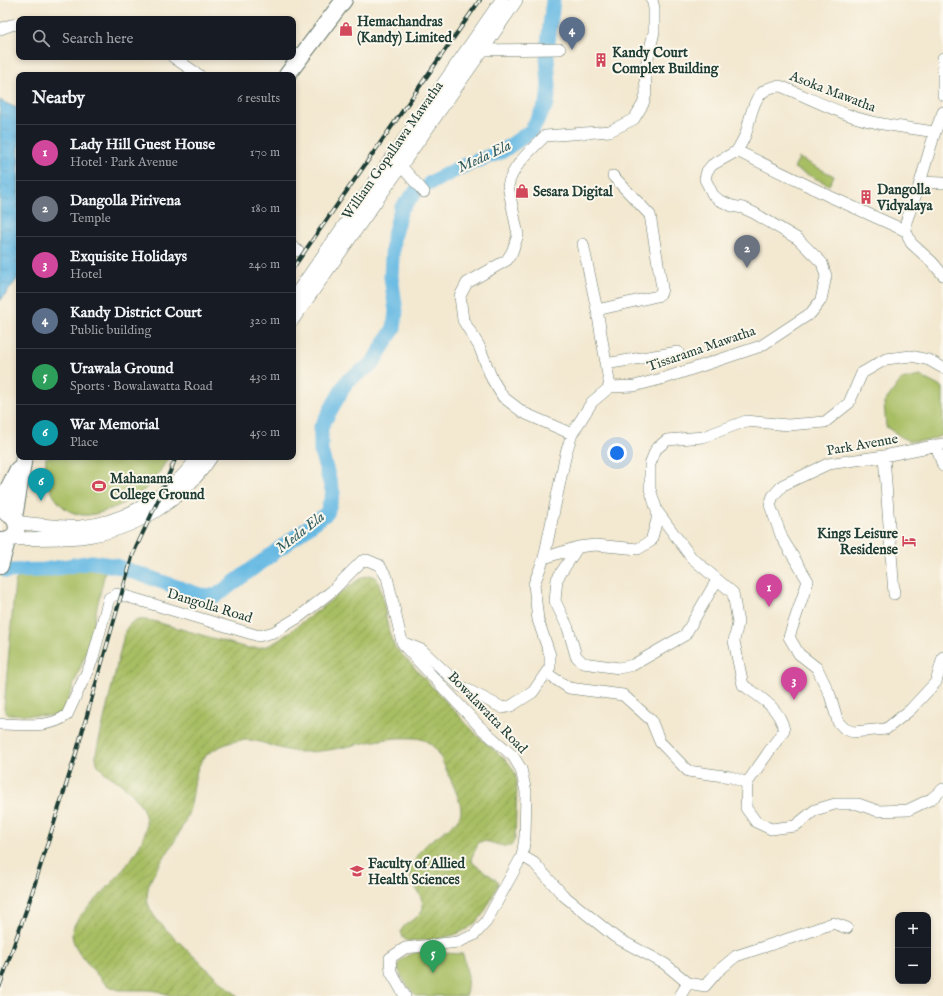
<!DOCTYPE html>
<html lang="en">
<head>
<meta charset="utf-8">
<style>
  :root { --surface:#171b24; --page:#20242c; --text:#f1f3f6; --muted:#9ea1a6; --line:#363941; --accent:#0b8043 }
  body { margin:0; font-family:"IM FELL English",serif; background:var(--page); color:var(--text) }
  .controls { position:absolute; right:12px; bottom:12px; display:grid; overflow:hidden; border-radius:8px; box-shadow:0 2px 6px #0003 }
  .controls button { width:36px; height:36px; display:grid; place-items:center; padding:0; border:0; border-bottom:1px solid var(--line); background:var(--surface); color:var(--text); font:20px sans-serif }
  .you { position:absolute; left:617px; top:453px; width:14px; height:14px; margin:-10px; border:3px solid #fff; border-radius:50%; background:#1a73e8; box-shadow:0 0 0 6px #1a73e833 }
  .badge { display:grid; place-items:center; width:26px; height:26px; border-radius:50%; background:var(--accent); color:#fff; font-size:13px; font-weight:700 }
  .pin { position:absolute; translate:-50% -33px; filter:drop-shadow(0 1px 2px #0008) }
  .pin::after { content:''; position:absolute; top:21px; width:14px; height:12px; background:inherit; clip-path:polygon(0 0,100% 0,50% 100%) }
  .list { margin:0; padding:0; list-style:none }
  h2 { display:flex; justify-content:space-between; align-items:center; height:52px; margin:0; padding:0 16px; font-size:17px }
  h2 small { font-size:13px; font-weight:400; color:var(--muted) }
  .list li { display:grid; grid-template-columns:26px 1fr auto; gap:12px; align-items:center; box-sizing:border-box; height:56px; padding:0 16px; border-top:1px solid var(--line) }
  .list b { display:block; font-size:15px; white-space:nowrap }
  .list p { margin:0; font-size:13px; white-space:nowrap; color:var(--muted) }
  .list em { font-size:13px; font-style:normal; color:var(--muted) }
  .icon { flex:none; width:22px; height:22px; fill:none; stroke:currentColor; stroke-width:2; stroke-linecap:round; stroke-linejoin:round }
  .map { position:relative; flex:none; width:943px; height:996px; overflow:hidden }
  .search { position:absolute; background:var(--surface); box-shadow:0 2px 6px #0003; left:16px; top:16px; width:280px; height:44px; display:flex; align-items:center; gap:10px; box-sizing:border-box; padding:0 14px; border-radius:8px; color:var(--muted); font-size:15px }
  .panel { position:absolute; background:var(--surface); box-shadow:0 2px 6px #0003; left:16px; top:72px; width:280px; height:388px; border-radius:8px }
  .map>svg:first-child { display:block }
  .park { fill:#a8be63; stroke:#647e4c }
  .garden { fill:url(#garden-furrows); stroke:#647e4c }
  .water { fill:url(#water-ripples); stroke:#447c8c }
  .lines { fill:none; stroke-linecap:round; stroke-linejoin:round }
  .river { stroke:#68bae3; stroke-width:15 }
  .minor-casing { stroke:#69796b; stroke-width:12 }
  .major-casing { stroke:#69796b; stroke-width:14 }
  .highway-casing { stroke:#69796b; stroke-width:18 }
  .minor { stroke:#fff; stroke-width:11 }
  .major { stroke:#fff; stroke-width:13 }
  .highway { stroke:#fff; stroke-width:16 }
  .rail-casing { stroke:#1f3d34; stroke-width:4 }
  .rail { stroke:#fbf7ec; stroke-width:2.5; stroke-dasharray:8; stroke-linecap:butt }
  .labels { text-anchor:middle; stroke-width:4; stroke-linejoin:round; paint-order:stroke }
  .poi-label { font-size:14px; font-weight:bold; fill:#1f3d34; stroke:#fbf7ec; text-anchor:start }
  .street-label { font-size:14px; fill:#1f3d34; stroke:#fbf7ec }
  .water-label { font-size:15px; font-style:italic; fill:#315c60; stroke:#fbf7ec }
</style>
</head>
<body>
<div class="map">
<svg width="943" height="996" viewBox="0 0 943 996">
  <defs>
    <pattern id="garden-furrows" width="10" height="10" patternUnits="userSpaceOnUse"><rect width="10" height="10" fill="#a8be63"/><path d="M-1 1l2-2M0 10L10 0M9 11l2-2" fill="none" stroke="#889c52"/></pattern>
    <pattern id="water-ripples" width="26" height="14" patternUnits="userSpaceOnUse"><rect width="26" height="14" fill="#68bae3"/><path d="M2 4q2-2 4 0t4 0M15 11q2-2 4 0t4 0" fill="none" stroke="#5598b9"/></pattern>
  </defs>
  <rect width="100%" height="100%" fill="#fbf7ec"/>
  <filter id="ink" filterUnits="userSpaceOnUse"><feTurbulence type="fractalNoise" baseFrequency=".025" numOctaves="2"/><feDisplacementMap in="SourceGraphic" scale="8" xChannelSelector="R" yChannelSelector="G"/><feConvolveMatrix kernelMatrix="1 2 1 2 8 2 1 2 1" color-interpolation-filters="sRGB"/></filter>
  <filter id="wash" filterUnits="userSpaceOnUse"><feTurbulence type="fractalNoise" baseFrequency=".012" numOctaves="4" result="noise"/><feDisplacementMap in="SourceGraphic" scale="16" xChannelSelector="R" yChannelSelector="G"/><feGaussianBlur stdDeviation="0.9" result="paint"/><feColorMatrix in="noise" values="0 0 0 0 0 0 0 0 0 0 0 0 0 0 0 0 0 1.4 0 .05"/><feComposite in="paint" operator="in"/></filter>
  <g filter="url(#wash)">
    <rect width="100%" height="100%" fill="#f3e8d0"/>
    <path class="park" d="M799 158 834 176 829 185 794 168Z
      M920 376 943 388V435L927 441H908L886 427 884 403 901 380Z
      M46 457H168C162 469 155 480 145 489 132 501 101 516 83 515 55 512 43 482 46 457Z
      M100 567 105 572 88 647 64 710 58 716 7 714 4 708 15 581 20 577Z
      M419 952 463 954 468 977 466 996H416C409 987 399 977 398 965 403 956 409 954 419 952Z"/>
    <path class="garden" d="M370 575 376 577C387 599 383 625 395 647L478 736 509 763 515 773 517 783 515 839 511 846C499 848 490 839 479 842L471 859 474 864 498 881V885C492 896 487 910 480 918 462 939 432 940 407 941L403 938 401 931C406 921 413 922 420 914 429 904 415 889 411 879 410 876 410 873 409 870 414 862 419 853 425 846 433 837 462 823 461 810 461 798 443 764 438 752 432 744 425 739 415 738 377 735 340 753 301 752 266 750 255 729 217 748 188 763 198 788 188 814 182 829 174 843 165 856 159 866 152 875 149 885 147 892 146 899 149 906 153 918 165 928 173 936 194 957 215 977 238 996H171L157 991 147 990H119L106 985C96 972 73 951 72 935 72 928 76 922 79 917 99 896 149 851 146 821 144 803 129 790 116 780 104 772 95 769 96 753L125 631C132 618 140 619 153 621L247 648H258L270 645 279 640 355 582 363 577Z"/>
    <path class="water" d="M0 100 3 102 19 109V277L0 301Z"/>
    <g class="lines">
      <path class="river" d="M548 43 553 0
        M430 183 463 166 501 152 531 131 547 103 549 86 547 57
        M7 571 45 570 92 562 116 566 200 595 216 596 327 513 333 493 321 451V427L347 381 372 364 394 328 396 311 391 277 393 238 401 209 417 190"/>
    </g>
  </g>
  <g filter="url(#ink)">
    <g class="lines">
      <defs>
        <path id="minor" d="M0 29 11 25 19 24
          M482 50 560 49
          M173 57 199 75
          M943 58V95
          M943 112 935 132 919 186 906 222V231L911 243 932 262 943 275
          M737 151C740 145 744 139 746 133 752 113 753 87 780 86 803 95 824 106 846 114 874 125 905 127 935 132
          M737 151 831 197 906 231
          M401 166 424 192
          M920 182 943 183
          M583 244 597 310 610 387
          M293 247 298 251
          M597 310 657 296 661 293 662 288 650 215 613 176
          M605 364 678 352
          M572 434 524 413 503 397 492 379 479 346 463 320 460 296 467 283 507 260 512 252 518 235 508 186C512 166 531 150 545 136L610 131 634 119 643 104 646 94 645 70 654 32V8L652 0
          M943 444 884 456 828 464 783 485 773 496 770 505 782 538 808 581 789 637 799 654 817 668 830 695 838 722 845 729 853 732 886 729 910 710 936 682 943 657
          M936 445 943 466
          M884 456 894 594
          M657 511 691 557 733 593 738 623 734 641 743 685C760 697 780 708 784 730L747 783
          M578 547 557 579 555 601 568 628 576 656 583 663 619 668 633 665 685 635 717 580
          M544 558 578 547 595 545 638 549 651 541 657 520V511L650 489V464L656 449 667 440 703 437 746 421 788 425 825 422 849 403 862 373 886 359 911 356 929 360 943 368
          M125 596 259 636 274 632 299 617 332 591 362 561 367 560 379 565 387 577 402 642 406 648 480 727 513 756 521 769 526 792 525 837 522 856 486 922 474 935 458 942 405 948 390 958 391 972 405 996
          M402 642 422 650 460 686 503 708 511 706 533 692 550 667V655L538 620 534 584 544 558 566 453 572 434 592 402 610 387 634 386 665 378 761 346 811 313 821 300 826 276 822 263 798 239 754 213 743 208 732 206 719 200 713 195 705 179 707 171 712 165 737 151
          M546 673 569 688 623 695 651 720 660 742 688 771 731 777 747 783 746 808 756 822 771 829 795 826 815 810 835 804H858L878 811 908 810 931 799 943 789
          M0 724C22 724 49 729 67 715L92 661 109 598 117 594
          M522 856 534 863 563 895 615 937 665 964 688 983 705 986 717 972 736 956 800 935 833 923 847 928
          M680 996 688 983"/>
        <path id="major" d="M293 299 502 0
          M293 319 482 50 516 0
          M16 522C37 525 59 528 80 527 125 523 173 494 198 457
          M10 539C34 538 57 539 80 537 134 531 181 502 211 457"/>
        <path id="highway" d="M287 75 344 0
          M0 505 18 469
          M14 518 24 457
          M0 541C19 542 23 520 6 513
          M0 566 7 541"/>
      </defs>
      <use href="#minor" class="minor-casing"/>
      <use href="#major" class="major-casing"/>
      <use href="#highway" class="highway-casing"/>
      <use href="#minor" class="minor"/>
      <use href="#major" class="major"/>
      <use href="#highway" class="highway"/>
      <defs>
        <path id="rail" d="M293 268 480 0
          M0 985 30 899 75 757 133 554 161 494 176 457"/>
      </defs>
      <use href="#rail" class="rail-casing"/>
      <use href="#rail" class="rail"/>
    </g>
  </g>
  <defs>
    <symbol id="shop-bare" viewBox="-9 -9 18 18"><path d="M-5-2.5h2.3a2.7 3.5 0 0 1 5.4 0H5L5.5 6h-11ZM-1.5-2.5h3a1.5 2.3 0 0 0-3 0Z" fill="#d1495b" stroke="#fbf7ec" stroke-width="2.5" paint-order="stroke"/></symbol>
    <symbol id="building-bare" viewBox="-9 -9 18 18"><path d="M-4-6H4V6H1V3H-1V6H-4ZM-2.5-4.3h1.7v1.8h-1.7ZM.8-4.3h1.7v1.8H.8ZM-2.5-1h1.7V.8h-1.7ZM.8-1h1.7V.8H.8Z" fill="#d1495b" stroke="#fbf7ec" stroke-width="2.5" paint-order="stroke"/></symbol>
    <symbol id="stadium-bare" viewBox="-9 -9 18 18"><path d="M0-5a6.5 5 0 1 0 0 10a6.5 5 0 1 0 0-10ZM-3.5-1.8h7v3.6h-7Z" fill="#d1495b" stroke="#fbf7ec" stroke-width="2.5" paint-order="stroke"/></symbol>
    <symbol id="hotel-bare" viewBox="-9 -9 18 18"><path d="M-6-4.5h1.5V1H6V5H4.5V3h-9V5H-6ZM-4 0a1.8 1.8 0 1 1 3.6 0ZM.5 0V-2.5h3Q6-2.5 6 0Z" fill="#d1495b" stroke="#fbf7ec" stroke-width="2.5" paint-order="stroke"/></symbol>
    <symbol id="university-bare" viewBox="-9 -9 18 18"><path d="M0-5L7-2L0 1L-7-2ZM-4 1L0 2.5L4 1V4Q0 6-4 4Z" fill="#d1495b" stroke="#fbf7ec" stroke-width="2.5" paint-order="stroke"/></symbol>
  </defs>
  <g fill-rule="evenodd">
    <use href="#shop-bare" x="336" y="19" width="20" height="20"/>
    <use href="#building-bare" x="591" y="50" width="20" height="20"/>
    <use href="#shop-bare" x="512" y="181" width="20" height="20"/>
    <use href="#building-bare" x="856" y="187" width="20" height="20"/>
    <use href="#stadium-bare" x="89" y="476" width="20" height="20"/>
    <use href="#hotel-bare" x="899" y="531" width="20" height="20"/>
    <use href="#university-bare" x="347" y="861" width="20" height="20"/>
  </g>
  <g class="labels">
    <g class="poi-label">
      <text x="357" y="26">Hemachandras<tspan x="357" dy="16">(Kandy) Limited</tspan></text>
      <text x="612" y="57">Kandy Court<tspan x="612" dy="16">Complex Building</tspan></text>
      <text x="877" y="194">Dangolla<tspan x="877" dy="16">Vidyalaya</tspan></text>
      <text x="533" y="196">Sesara Digital</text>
      <text x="110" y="483">Mahanama<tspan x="110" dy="16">College Ground</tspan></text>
      <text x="898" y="538" text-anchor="end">Kings Leisure<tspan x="898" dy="16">Residense</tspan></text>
      <text x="368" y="868">Faculty of Allied<tspan x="368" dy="16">Health Sciences</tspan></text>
    </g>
    <g class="street-label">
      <text transform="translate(833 91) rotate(21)" y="5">Asoka Mawatha</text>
      <text transform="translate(392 150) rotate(-55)" y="5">William Gopallawa Mawatha</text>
      <text transform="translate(701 348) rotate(-19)" y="5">Tissarama Mawatha</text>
      <text transform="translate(862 444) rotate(-10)" y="5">Park Avenue</text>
      <text transform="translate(210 605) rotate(17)" y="5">Dangolla Road</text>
      <text transform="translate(488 712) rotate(46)" y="5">Bowalawatta Road</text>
    </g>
    <g class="water-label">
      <text transform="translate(484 156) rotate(-25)" y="5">Meda Ela</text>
      <text transform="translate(300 532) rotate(-38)" y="5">Meda Ela</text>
    </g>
  </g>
</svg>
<div class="controls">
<button>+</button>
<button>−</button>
</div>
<div class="you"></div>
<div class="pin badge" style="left:769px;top:607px;background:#d1479c">1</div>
<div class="pin badge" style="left:747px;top:268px;background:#6b7280">2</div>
<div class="pin badge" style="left:794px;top:700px;background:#d1479c">3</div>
<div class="pin badge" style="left:572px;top:50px;background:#5c6f8a">4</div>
<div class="pin badge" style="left:433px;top:973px;background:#2e9e5b">5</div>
<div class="pin badge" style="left:41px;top:501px;background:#0f9aa8">6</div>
<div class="search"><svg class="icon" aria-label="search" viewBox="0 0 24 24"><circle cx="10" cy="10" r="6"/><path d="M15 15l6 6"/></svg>Search here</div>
<section class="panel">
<h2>Nearby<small>6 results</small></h2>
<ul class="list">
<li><span class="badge" style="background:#d1479c">1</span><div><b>Lady Hill Guest House</b><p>Hotel · Park Avenue</p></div><em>170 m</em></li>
<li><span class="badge" style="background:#6b7280">2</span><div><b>Dangolla Pirivena</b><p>Temple</p></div><em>180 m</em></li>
<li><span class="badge" style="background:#d1479c">3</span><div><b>Exquisite Holidays</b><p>Hotel</p></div><em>240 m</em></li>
<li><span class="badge" style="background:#5c6f8a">4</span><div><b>Kandy District Court</b><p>Public building</p></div><em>320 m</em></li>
<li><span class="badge" style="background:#2e9e5b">5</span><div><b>Urawala Ground</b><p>Sports · Bowalawatta Road</p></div><em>430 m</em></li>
<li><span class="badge" style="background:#0f9aa8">6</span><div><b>War Memorial</b><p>Place</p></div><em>450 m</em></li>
</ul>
</section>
</div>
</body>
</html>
